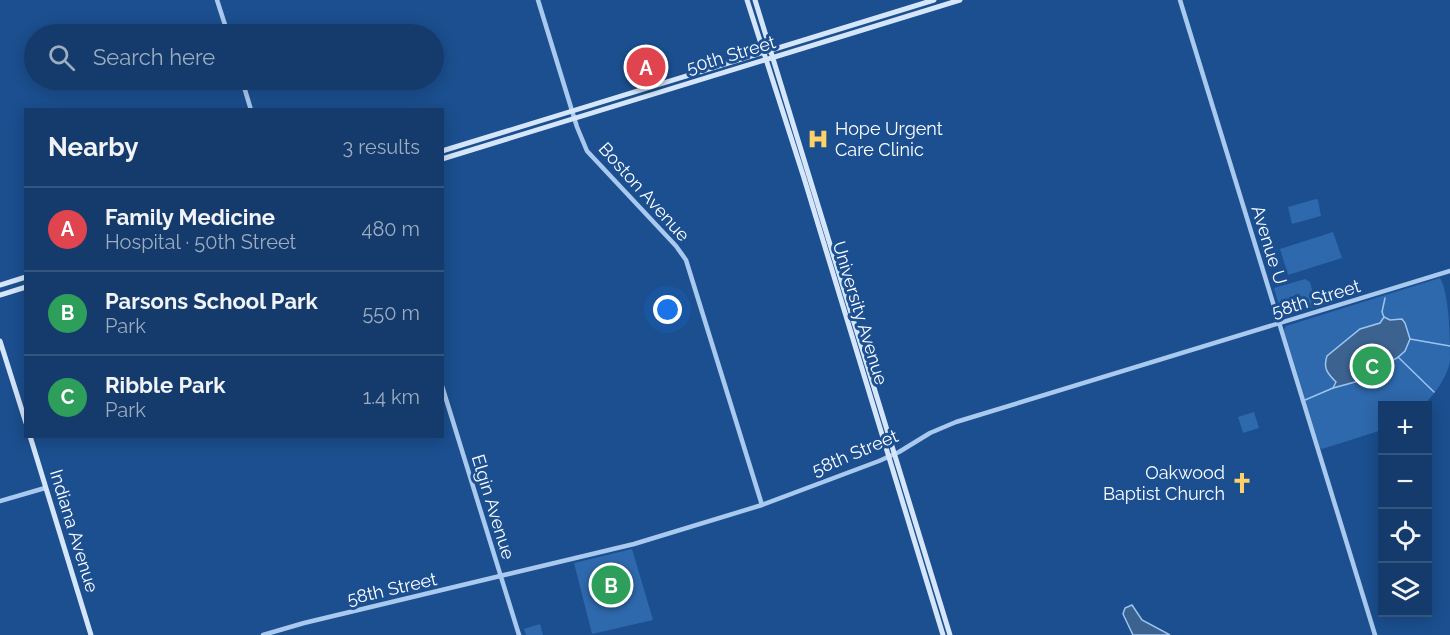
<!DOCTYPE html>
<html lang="en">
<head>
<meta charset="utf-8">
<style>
  :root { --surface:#143b6b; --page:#214673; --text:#f1f3f6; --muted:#9dadc1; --line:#33557e; --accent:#8abfa5 }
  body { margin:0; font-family:Raleway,sans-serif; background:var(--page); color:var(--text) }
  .controls { position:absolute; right:18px; bottom:18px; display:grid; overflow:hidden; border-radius:0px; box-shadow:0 3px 15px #0003 }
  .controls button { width:54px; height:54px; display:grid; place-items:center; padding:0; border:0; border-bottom:2px solid var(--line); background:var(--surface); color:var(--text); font:30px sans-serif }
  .you { position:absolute; left:668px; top:310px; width:21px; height:21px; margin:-15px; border:4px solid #fff; border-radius:50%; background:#1a73e8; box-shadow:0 0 0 9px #1a73e833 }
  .badge { display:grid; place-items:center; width:39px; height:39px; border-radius:50%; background:var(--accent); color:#fff; font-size:20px; font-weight:700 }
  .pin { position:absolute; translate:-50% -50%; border:3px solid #fff; box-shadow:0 2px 6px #0006 }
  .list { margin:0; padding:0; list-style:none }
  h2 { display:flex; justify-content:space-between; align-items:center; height:78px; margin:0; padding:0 24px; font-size:26px }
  h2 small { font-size:20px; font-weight:400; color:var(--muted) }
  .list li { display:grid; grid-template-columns:39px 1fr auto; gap:18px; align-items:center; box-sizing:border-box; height:84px; padding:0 24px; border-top:2px solid var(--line) }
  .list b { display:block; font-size:22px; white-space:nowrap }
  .list p { margin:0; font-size:20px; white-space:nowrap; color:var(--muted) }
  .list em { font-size:20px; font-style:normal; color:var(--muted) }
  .icon { flex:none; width:33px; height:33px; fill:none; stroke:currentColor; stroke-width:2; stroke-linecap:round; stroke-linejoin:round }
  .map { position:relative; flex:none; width:1450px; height:635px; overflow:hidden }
  .search { position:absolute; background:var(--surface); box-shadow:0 3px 15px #0003; left:24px; top:24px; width:420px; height:66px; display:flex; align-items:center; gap:15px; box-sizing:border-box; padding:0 21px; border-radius:33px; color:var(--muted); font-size:22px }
  .panel { position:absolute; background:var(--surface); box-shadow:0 3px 15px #0003; left:24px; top:108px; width:420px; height:330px; border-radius:0px }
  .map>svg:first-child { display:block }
  .green { fill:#2e69ad }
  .water { fill:#3c6290; stroke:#9cc4f0; stroke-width:1.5 }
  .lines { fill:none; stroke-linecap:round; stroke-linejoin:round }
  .stream { stroke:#9cc4f0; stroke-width:1.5 }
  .tertiary { stroke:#a9c9ee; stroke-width:4.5 }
  .secondary { stroke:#d6e6fa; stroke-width:5 }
  .labels { text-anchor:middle; stroke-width:6; stroke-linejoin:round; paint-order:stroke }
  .street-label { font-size:18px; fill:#fff; stroke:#1b4f8f }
  .poi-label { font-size:18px; fill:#fff; stroke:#1b4f8f; text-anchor:start }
</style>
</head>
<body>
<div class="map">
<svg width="1450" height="635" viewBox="0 0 1450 635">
  <rect width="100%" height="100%" fill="#1b4f8f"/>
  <path class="green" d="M1316 199 1318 200 1321 216 1292 224 1288 207Z
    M1333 232 1342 258 1288 275 1280 249Z
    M1440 278C1450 296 1450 340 1450 361 1447 378 1435 393 1424 405L1382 406V430L1322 449 1320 448 1284 330 1286 326Z
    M1305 279 1310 282 1317 306 1282 316 1274 288Z
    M1254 412 1259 428 1243 433 1238 417Z
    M632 549 653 620 592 634 574 563Z
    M540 624 543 635H526L524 629Z"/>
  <path class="water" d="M1384 317 1390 320 1402 319 1405 323 1410 339 1405 351 1397 358 1382 365 1370 368 1355 382 1333 388 1336 382C1327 373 1323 368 1327 356L1360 329 1380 323Z
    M1132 605 1142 620 1170 635H1133L1123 614 1125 608Z"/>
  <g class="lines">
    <path class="stream" d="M1384 317 1382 312 1385 298
      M1410 339 1450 346
      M1398 357 1434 392
      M1305 400 1333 388"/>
    <path class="tertiary" d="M217 0 228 34
      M538 0 577 127 587 151 676 246 686 260 762 505
      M1180 0 1375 635
      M242 80 251 110
      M442 386 519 635
      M0 501 45 488
      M263 635 304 623 634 544 762 505 879 461 899 452 930 433 956 422 1450 271"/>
    <path class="secondary" d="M747 0 804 178 943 635
      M755 0 950 635
      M442 151 934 0
      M442 159 960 0
      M0 285 26 277
      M0 295 26 287
      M0 341 26 423
      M30 436 91 635"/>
  </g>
  <defs>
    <symbol id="hospital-bare" viewBox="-9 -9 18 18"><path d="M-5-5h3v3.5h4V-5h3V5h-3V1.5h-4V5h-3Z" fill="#ffd166" stroke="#1b4f8f" stroke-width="2.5" paint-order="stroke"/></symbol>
    <symbol id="church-bare" viewBox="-9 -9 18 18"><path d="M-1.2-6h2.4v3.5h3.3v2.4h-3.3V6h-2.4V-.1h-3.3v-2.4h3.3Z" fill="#ffd166" stroke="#1b4f8f" stroke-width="2.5" paint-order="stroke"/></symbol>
  </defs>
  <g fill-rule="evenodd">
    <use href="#hospital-bare" x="803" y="124" width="30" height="30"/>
    <use href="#church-bare" x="1227" y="468" width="30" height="30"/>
  </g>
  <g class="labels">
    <g class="street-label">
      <text transform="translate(731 55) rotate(-17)" y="6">50th Street</text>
      <text transform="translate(644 192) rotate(48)" y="6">Boston Avenue</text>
      <text transform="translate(1269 245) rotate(73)" y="6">Avenue U</text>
      <text transform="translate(1316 299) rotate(-17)" y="6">58th Street</text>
      <text transform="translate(860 313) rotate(73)" y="6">University Avenue</text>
      <text transform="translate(855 453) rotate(-23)" y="6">58th Street</text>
      <text transform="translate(493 507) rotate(73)" y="6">Elgin Avenue</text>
      <text transform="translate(74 531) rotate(73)" y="6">Indiana Avenue</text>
      <text transform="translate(392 589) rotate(-13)" y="6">58th Street</text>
    </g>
    <g class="poi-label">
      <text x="835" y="135">Hope Urgent<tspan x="835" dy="21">Care Clinic</tspan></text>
      <text x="1225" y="479" text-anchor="end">Oakwood<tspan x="1225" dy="21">Baptist Church</tspan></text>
    </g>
  </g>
</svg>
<div class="controls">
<button>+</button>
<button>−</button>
<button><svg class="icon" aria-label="locate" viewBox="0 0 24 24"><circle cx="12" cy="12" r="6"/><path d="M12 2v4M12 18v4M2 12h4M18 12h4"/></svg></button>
<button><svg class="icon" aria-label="layers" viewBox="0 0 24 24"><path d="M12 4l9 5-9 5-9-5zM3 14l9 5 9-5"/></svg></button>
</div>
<div class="you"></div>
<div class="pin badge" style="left:646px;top:67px;background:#e0444e">A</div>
<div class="pin badge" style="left:611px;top:585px;background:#2e9e5b">B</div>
<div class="pin badge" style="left:1372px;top:366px;background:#2e9e5b">C</div>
<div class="search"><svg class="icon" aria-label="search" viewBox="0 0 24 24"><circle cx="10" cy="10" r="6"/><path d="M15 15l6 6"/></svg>Search here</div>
<section class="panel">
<h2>Nearby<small>3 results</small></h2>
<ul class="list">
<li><span class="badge" style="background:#e0444e">A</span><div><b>Family Medicine</b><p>Hospital · 50th Street</p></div><em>480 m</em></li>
<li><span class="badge" style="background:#2e9e5b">B</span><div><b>Parsons School Park</b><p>Park</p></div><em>550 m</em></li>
<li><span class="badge" style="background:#2e9e5b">C</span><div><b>Ribble Park</b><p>Park</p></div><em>1.4 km</em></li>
</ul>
</section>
</div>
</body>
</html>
